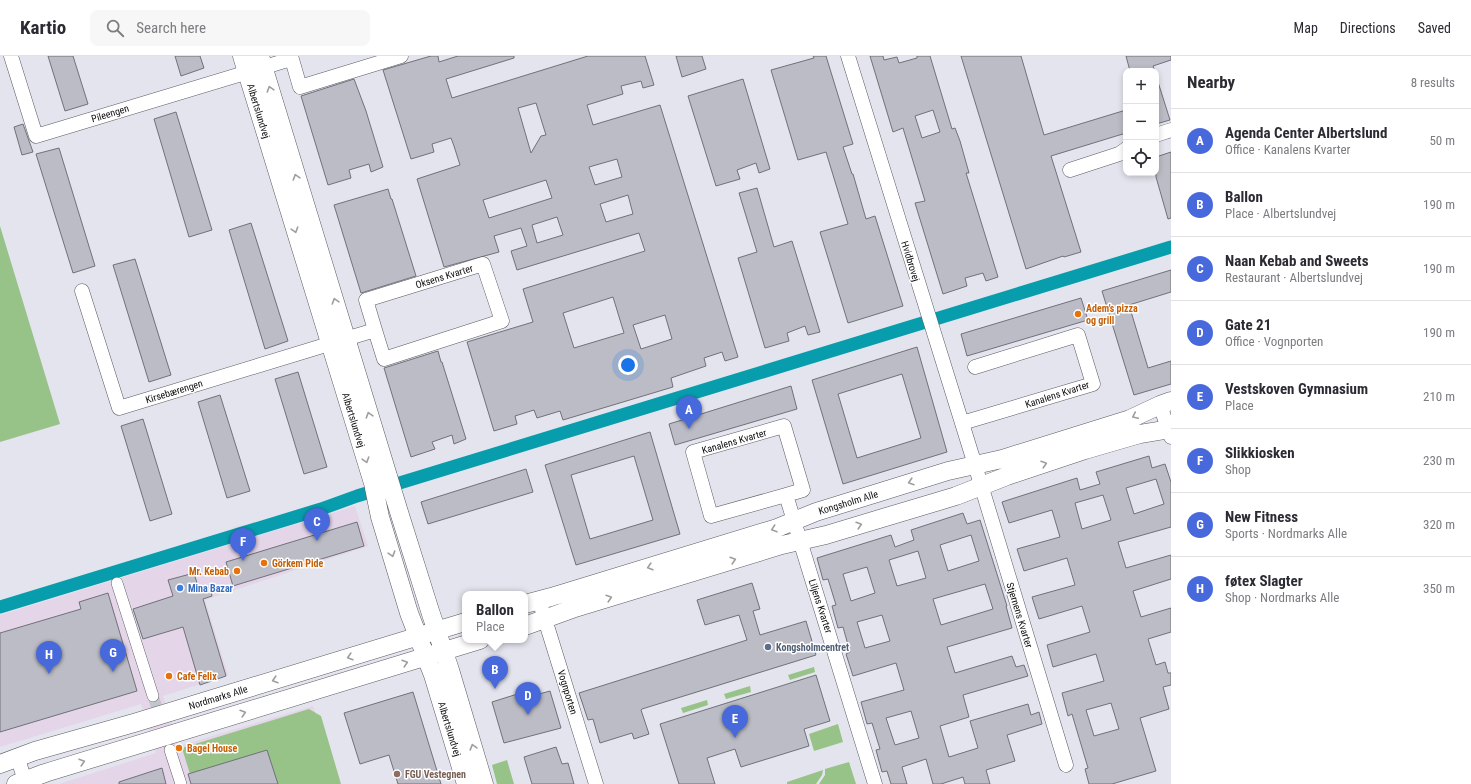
<!DOCTYPE html>
<html lang="en">
<head>
<meta charset="utf-8">
<style>
  :root { --surface:#fff; --page:#f7f7f7; --text:#2b2b33; --muted:#7c7c81; --line:#e1e1e2; --accent:#4769dc }
  body { margin:0; font-family:"Roboto Condensed",sans-serif; background:var(--page); color:var(--text) }
  .controls { position:absolute; right:12px; top:12px; display:grid; overflow:hidden; border-radius:8px; box-shadow:0 2px 6px #0003 }
  .controls button { width:36px; height:36px; display:grid; place-items:center; padding:0; border:0; border-bottom:1px solid var(--line); background:var(--surface); color:var(--text); font:20px sans-serif }
  .you { position:absolute; left:628px; top:309px; width:14px; height:14px; margin:-10px; border:3px solid #fff; border-radius:50%; background:#1a73e8; box-shadow:0 0 0 6px #1a73e833 }
  .badge { display:grid; place-items:center; width:26px; height:26px; border-radius:50%; background:var(--accent); color:#fff; font-size:13px; font-weight:700 }
  .pin { position:absolute; translate:-50% -33px; filter:drop-shadow(0 1px 2px #0008) }
  .pin::after { content:''; position:absolute; top:21px; width:14px; height:12px; background:inherit; clip-path:polygon(0 0,100% 0,50% 100%) }
  .popup { position:absolute; left:462px; top:535px; width:66px; height:52px; box-sizing:border-box; display:grid; place-content:center; border-radius:8px; background:var(--surface); filter:drop-shadow(0 1px 3px #0005); font-size:13px; white-space:nowrap; color:var(--muted) }
  .popup b { font-size:15px; color:var(--text) }
  .popup::after { content:''; position:absolute; left:50%; top:100%; margin-left:-8px; border:8px solid transparent; border-top-color:var(--surface) }
  .list { margin:0; padding:0; list-style:none }
  h2 { display:flex; justify-content:space-between; align-items:center; height:52px; margin:0; padding:0 16px; font-size:17px }
  h2 small { font-size:13px; font-weight:400; color:var(--muted) }
  .list li { display:grid; grid-template-columns:26px 1fr auto; gap:12px; align-items:center; box-sizing:border-box; height:64px; padding:0 16px; border-top:1px solid var(--line) }
  .list b { display:block; font-size:15px; white-space:nowrap }
  .list p { margin:0; font-size:13px; white-space:nowrap; color:var(--muted) }
  .list em { font-size:13px; font-style:normal; color:var(--muted) }
  .icon { flex:none; width:22px; height:22px; fill:none; stroke:currentColor; stroke-width:2; stroke-linecap:round; stroke-linejoin:round }
  .map { position:relative; flex:none; width:1171px; height:728px; overflow:hidden }
  header { display:flex; align-items:center; gap:24px; box-sizing:border-box; height:56px; padding:0 20px; background:var(--surface); border-bottom:1px solid var(--line) }
  header strong { font-size:19px }
  nav { display:flex; gap:22px; margin-inline-start:auto; font-size:14px }
  .search { width:280px; height:36px; background:var(--page); display:flex; align-items:center; gap:10px; box-sizing:border-box; padding:0 14px; border-radius:8px; color:var(--muted); font-size:15px }
  main { display:flex }
  aside { flex:1; background:var(--surface) }
  .map>svg:first-child { display:block }
  .commercial { fill:#e4d5e8 }
  .green { fill:#97c288 }
  .lines { fill:none; stroke-linecap:round; stroke-linejoin:round }
  .canal { stroke:#089dac; stroke-width:13 }
  .building { fill:#bbbcc5; stroke:#707179; fill-rule:evenodd }
  .pedestrian-tunnel { stroke:#c3c4cc; stroke-width:11; stroke-dasharray:11 5.5; stroke-linecap:butt }
  .pedestrian-casing { stroke:#5a5b63; stroke-width:12 }
  .minor-casing { stroke:#5a5b63; stroke-width:15 }
  .tertiary-casing { stroke:#5a5b63; stroke-width:19 }
  .pedestrian { stroke:#fff; stroke-width:11 }
  .minor { stroke:#fff; stroke-width:14 }
  .tertiary { stroke:#fff; stroke-width:18 }
  .oneway { stroke:#9e9e9f }
  .food-dot { fill:#e8710a; stroke:#fff; stroke-width:1.5 }
  .shop-dot { fill:#3f7fe0; stroke:#fff; stroke-width:1.5 }
  .service-dot { fill:#5c6f8a; stroke:#fff; stroke-width:1.5 }
  .education-dot { fill:#8d6e63; stroke:#fff; stroke-width:1.5 }
  .labels { text-anchor:middle; stroke-width:3; stroke-linejoin:round; paint-order:stroke }
  .street-label { font-size:10px; fill:#0c0c0f; stroke:#fff }
  .food-label { font-size:10px; font-weight:bold; fill:#c56008; stroke:#fff; text-anchor:start }
  .shop-label { font-size:10px; font-weight:bold; fill:#366cbe; stroke:#fff; text-anchor:start }
  .service-label { font-size:10px; font-weight:bold; fill:#4e5e75; stroke:#fff; text-anchor:start }
  .education-label { font-size:10px; font-weight:bold; fill:#785e54; stroke:#fff; text-anchor:start }
</style>
</head>
<body>
<header>
<strong>Kartio</strong>
<div class="search"><svg class="icon" aria-label="search" viewBox="0 0 24 24"><circle cx="10" cy="10" r="6"/><path d="M15 15l6 6"/></svg>Search here</div>
<nav><a>Map</a><a>Directions</a><a>Saved</a></nav>
</header>
<main>
<div class="map">
<svg width="1171" height="728" viewBox="0 0 1171 728">
  <rect width="100%" height="100%" fill="#e3e4ed"/>
  <path class="commercial" d="M355 450 368 490 205 544 228 619 163 640 179 690 313 650 339 728H59L156 697 141 648 0 691V559Z"/>
  <path class="green" d="M0 170 60 368 0 386Z
    M814 611 815 616 790 624 788 619Z
    M750 630 751 636 726 643 724 638Z
    M707 644 708 649 683 657 681 652Z
    M309 653 321 660 341 728H193L182 692Z
    M838 668 843 686 814 695 809 678Z
    M507 704 514 728H497L492 709Z
    M849 706 856 728H819L825 719V713Z
    M823 714 822 719 816 728H787V726Z"/>
  <g class="lines">
    <path class="canal" d="M0 551 321 453 357 440 1171 191"/>
  </g>
  <path class="building" d="M48 0H73L88 48 65 55Z
    M175 0H200L204 12 181 20Z
    M431 0H438L439 6 458 0H514V2L446 23 452 42 588 0H645L654 29 643 32 641 25 621 30 623 38 587 49 593 69 660 49 738 301 725 305 722 296 704 302 706 310 671 322 673 331 563 364 560 355 537 362 534 354 515 360 517 368 494 375 467 286 533 266 523 233 645 195 639 177 517 214 511 195 527 190 521 172 494 180 499 196 444 211 417 123 460 109 454 90 451 82 432 88 434 96 411 103 383 14ZM536 47 546 79 541 80 531 97 518 52ZM617 103 622 121 595 129 589 111ZM546 124 552 142 489 162 483 144ZM628 139 633 158 606 166 600 148ZM557 161 563 179 537 187 532 169ZM613 241 624 277 574 292 563 257ZM665 259 672 283 641 293 633 269Z
    M676 0H702L706 13 682 21Z
    M813 0H826L853 88 843 91 852 118H853L866 163 875 160 903 250 848 267 820 176 848 168 826 96 798 104 771 14 814 2Z
    M870 0H883L884 4 897 1 899 7 917 2V0H930L952 73 955 72 960 85 969 117H966L998 221 986 225 983 217 965 222 967 230 943 238 915 147 925 145 903 72 893 76ZM933 54 940 76 922 82 915 60Z
    M961 0H1021L1044 79 1126 54V77L1051 100 1081 196 1064 201 1063 200 1026 213Z
    M1126 0H1171V4L1153 10 1155 15H1130Z
    M354 23 366 55 383 111 371 116 369 108 349 114 351 122 328 129 301 40Z
    M743 23 770 113 759 117 756 107 737 114 740 123 716 130 688 40Z
    M1156 26H1158L1170 64 1156 68Z
    M176 56 212 174 189 181 154 63Z
    M23 68 33 96 22 99 14 71Z
    M59 92 95 210 73 217 36 98Z
    M1171 96V162L1168 163 1156 121V101Z
    M757 132 774 191 792 185 820 276 808 279 805 270 787 277 789 285 765 292 738 202 757 196 739 137Z
    M388 133 391 143H392L416 220 361 237 334 149Z
    M251 167 288 285 265 293 229 174Z
    M135 203 171 319 149 326 113 209Z
    M1171 214V236L1129 249 1148 312 1171 305V328L1134 339 1102 235Z
    M1081 242 1088 264 967 300 961 278Z
    M917 291 947 396 843 428 812 324ZM902 318 921 382 857 402 838 338Z
    M438 295 441 306H442L466 383 454 388 452 379 432 386 435 393 411 401 384 312Z
    M298 316 327 411 304 418 275 323Z
    M791 330 797 353 675 389 669 368Z
    M220 339 250 435 227 442 198 346Z
    M143 363 172 458 150 465 121 370Z
    M650 376 680 478 576 509 545 409ZM634 400 653 464 590 483 571 419Z
    M1149 400 1152 412 1165 408 1171 426V471L1118 486 1126 512 1171 499V523L1133 535 1141 561 1171 552V576L1148 583 1156 609 1165 606 1168 617H1171V629L1163 631 1169 653 1140 662 1156 715 1112 728H1089L1085 713 1088 712 1072 658 1068 660 1062 637 1104 625 1096 598 1053 611 1047 589 1090 576 1082 550 1039 563 1032 541 1075 529 1067 502 1024 515 1017 493 1060 481 1052 454 1009 467 1002 446 1077 422 1080 434 1100 428 1096 416ZM1156 423 1164 448 1134 458 1126 432ZM1103 439 1111 464 1082 473 1075 447ZM1111 647 1119 673 1094 680 1086 654Z
    M526 413 533 436 428 468 421 446Z
    M963 457 967 468 980 464 1007 550H1006L1012 572 947 591 955 617 1012 600 1016 611 1024 609 1028 620 963 639 969 661 940 670 949 701 978 692 970 665 1028 648 1031 659 1039 656 1042 668 1007 679 1015 705 986 714 990 728H965L963 721 941 728H933L926 703 902 711 907 728H891L887 715 882 716 876 694 880 693 872 667 867 668 861 646 904 634 896 607 853 620 846 598 850 596 843 571 838 572 832 550 836 549 828 523 823 524 817 502 891 479 895 491 914 484 911 474ZM971 479 979 505 948 515 940 489ZM918 495 926 522 897 530 889 504ZM867 511 875 537 851 545 843 518ZM985 528 993 553 941 569 933 543ZM882 559 890 585 865 592 857 566ZM911 655 919 682 895 689 886 662Z
    M357 466 364 490 233 530 226 506Z
    M194 517 199 534 210 531 212 540 203 543 226 620 200 629 183 571 143 583 133 553 173 540 168 524Z
    M752 527 760 553 753 555 760 579 806 565 816 599 642 653 641 654 649 678 634 683 632 677 600 687 593 663 588 664 579 637 747 584 739 559 705 569 697 544Z
    M108 537 137 635 0 676V577L81 553 79 546Z
    M816 619 830 665 804 673 809 690 741 711 735 693 707 702 715 728H679L660 668Z
    M527 635 528 641 550 635 561 672 504 687 492 646Z
    M413 636 441 728H398L389 699 360 708 344 657Z
    M556 691 562 708 568 707 574 728H532L524 701Z
    M267 694 278 728H191L188 718Z
    M162 712 166 728H119V726Z"/>
  <g class="lines">
    <path class="pedestrian-tunnel" d="M153 640 168 686"/>
    <defs>
      <path id="pedestrian" d="M117 527 153 640
        M170 694 181 728"/>
      <path id="minor" d="M11 0 36 80 291 3
        M291 0 300 31 401 0
        M848 0 975 409 1066 709
        M1156 79 1171 74
        M1070 114 1119 98 1126 93
        M82 235 119 352 375 274 384 303 502 265 483 208 366 244 375 274
        M1160 349 1171 381
        M962 367 1093 328 1078 279 975 311
        M786 439 711 460 693 396 784 370 803 434 786 439 875 728
        M539 544 596 728
        M17 700 26 728"/>
      <path id="tertiary" d="M242 0 373 427 380 461 409 557 433 619 466 728
        M260 0 399 456 431 558 450 614 484 728
        M525 548 551 541 777 472 816 456 948 415 1002 403 1130 363 1160 349 1171 345
        M525 570 572 553 782 489 826 479 956 440 1007 420 1085 394 1140 378 1171 373
        M0 708 35 695 134 667 465 566
        M16 728 45 717 480 584"/>
    </defs>
    <use href="#pedestrian" class="pedestrian-casing"/>
    <use href="#minor" class="minor-casing"/>
    <use href="#tertiary" class="tertiary-casing"/>
    <use href="#pedestrian" class="pedestrian"/>
    <use href="#minor" class="minor"/>
    <use href="#tertiary" class="tertiary"/>
  </g>
  <defs><path id="oneway-chevron" d="M-2-3.5L2.5 0L-2 3.5" fill="none" stroke-width="1.6" stroke-linecap="round" stroke-linejoin="round"/></defs>
  <g class="oneway">
    <use href="#oneway-chevron" transform="translate(270 33) rotate(-107)"/>
    <use href="#oneway-chevron" transform="translate(296 121) rotate(-107)"/>
    <use href="#oneway-chevron" transform="translate(295 174) rotate(73)"/>
    <use href="#oneway-chevron" transform="translate(335 245) rotate(-107)"/>
    <use href="#oneway-chevron" transform="translate(369 359) rotate(-107)"/>
    <use href="#oneway-chevron" transform="translate(1135 360) rotate(155)"/>
    <use href="#oneway-chevron" transform="translate(366 404) rotate(73)"/>
    <use href="#oneway-chevron" transform="translate(1044 408) rotate(-18)"/>
    <use href="#oneway-chevron" transform="translate(911 426) rotate(163)"/>
    <use href="#oneway-chevron" transform="translate(859 469) rotate(-17)"/>
    <use href="#oneway-chevron" transform="translate(774 473) rotate(161)"/>
    <use href="#oneway-chevron" transform="translate(392 498) rotate(73)"/>
    <use href="#oneway-chevron" transform="translate(733 504) rotate(-17)"/>
    <use href="#oneway-chevron" transform="translate(650 511) rotate(163)"/>
    <use href="#oneway-chevron" transform="translate(609 542) rotate(-17)"/>
    <use href="#oneway-chevron" transform="translate(350 601) rotate(163)"/>
    <use href="#oneway-chevron" transform="translate(405 607) rotate(-17)"/>
    <use href="#oneway-chevron" transform="translate(275 624) rotate(163)"/>
    <use href="#oneway-chevron" transform="translate(243 657) rotate(-17)"/>
    <use href="#oneway-chevron" transform="translate(473 691) rotate(-106)"/>
    <use href="#oneway-chevron" transform="translate(82 706) rotate(-17)"/>
  </g>
  <g class="food-dot">
    <circle cx="1078" cy="258" r="4"/>
    <circle cx="264" cy="507" r="4"/>
    <circle cx="237" cy="515" r="4"/>
    <circle cx="169" cy="620" r="4"/>
    <circle cx="179" cy="692" r="4"/>
  </g>
  <circle class="shop-dot" cx="180" cy="532" r="4"/>
  <circle class="service-dot" cx="768" cy="591" r="4"/>
  <circle class="education-dot" cx="397" cy="718" r="4"/>
  <g class="labels">
    <g class="street-label">
      <text transform="translate(259 55) rotate(73)" y="4">Albertslundvej</text>
      <text transform="translate(110 57) rotate(-17)" y="4">Pileengen</text>
      <text transform="translate(911 205) rotate(73)" y="4">Hvidbrovej</text>
      <text transform="translate(444 220) rotate(-17)" y="4">Oksens Kvarter</text>
      <text transform="translate(174 335) rotate(-17)" y="4">Kirsebærengen</text>
      <text transform="translate(1057 338) rotate(-18)" y="4">Kanalens Kvarter</text>
      <text transform="translate(354 364) rotate(73)" y="4">Albertslundvej</text>
      <text transform="translate(734 385) rotate(-16)" y="4">Kanalens Kvarter</text>
      <text transform="translate(848 446) rotate(-17)" y="4">Kongsholm Alle</text>
      <text transform="translate(821 550) rotate(72)" y="4">Liljens Kvarter</text>
      <text transform="translate(1020 559) rotate(73)" y="4">Stjernens Kvarter</text>
      <text transform="translate(568 636) rotate(73)" y="4">Vognporten</text>
      <text transform="translate(218 641) rotate(-17)" y="4">Nordmarks Alle</text>
      <text transform="translate(450 673) rotate(73)" y="4">Albertslundvej</text>
    </g>
    <g class="food-label">
      <text x="1086" y="256">Adem’s pizza<tspan x="1086" dy="12">og grill</tspan></text>
      <text x="272" y="511">Görkem Pide</text>
      <text x="229" y="519" text-anchor="end">Mr. Kebab</text>
      <text x="177" y="624">Cafe Felix</text>
      <text x="187" y="696">Bagel House</text>
    </g>
    <g class="shop-label">
      <text x="188" y="536">Mina Bazar</text>
    </g>
    <g class="service-label">
      <text x="776" y="595">Kongsholmcentret</text>
    </g>
    <g class="education-label">
      <text x="405" y="722">FGU Vestegnen</text>
    </g>
  </g>
</svg>
<div class="controls">
<button>+</button>
<button>−</button>
<button><svg class="icon" aria-label="locate" viewBox="0 0 24 24"><circle cx="12" cy="12" r="6"/><path d="M12 2v4M12 18v4M2 12h4M18 12h4"/></svg></button>
</div>
<div class="you"></div>
<div class="pin badge" style="left:689px;top:373px">A</div>
<div class="pin badge" style="left:495px;top:633px">B</div>
<div class="popup"><b>Ballon</b>Place</div>
<div class="pin badge" style="left:317px;top:485px">C</div>
<div class="pin badge" style="left:528px;top:659px">D</div>
<div class="pin badge" style="left:735px;top:682px">E</div>
<div class="pin badge" style="left:243px;top:505px">F</div>
<div class="pin badge" style="left:113px;top:616px">G</div>
<div class="pin badge" style="left:49px;top:618px">H</div>
</div>
<aside>
<h2>Nearby<small>8 results</small></h2>
<ul class="list">
<li><span class="badge">A</span><div><b>Agenda Center Albertslund</b><p>Office · Kanalens Kvarter</p></div><em>50 m</em></li>
<li><span class="badge">B</span><div><b>Ballon</b><p>Place · Albertslundvej</p></div><em>190 m</em></li>
<li><span class="badge">C</span><div><b>Naan Kebab and Sweets</b><p>Restaurant · Albertslundvej</p></div><em>190 m</em></li>
<li><span class="badge">D</span><div><b>Gate 21</b><p>Office · Vognporten</p></div><em>190 m</em></li>
<li><span class="badge">E</span><div><b>Vestskoven Gymnasium</b><p>Place</p></div><em>210 m</em></li>
<li><span class="badge">F</span><div><b>Slikkiosken</b><p>Shop</p></div><em>230 m</em></li>
<li><span class="badge">G</span><div><b>New Fitness</b><p>Sports · Nordmarks Alle</p></div><em>320 m</em></li>
<li><span class="badge">H</span><div><b>føtex Slagter</b><p>Shop · Nordmarks Alle</p></div><em>350 m</em></li>
</ul>
</aside>
</main>
</body>
</html>
